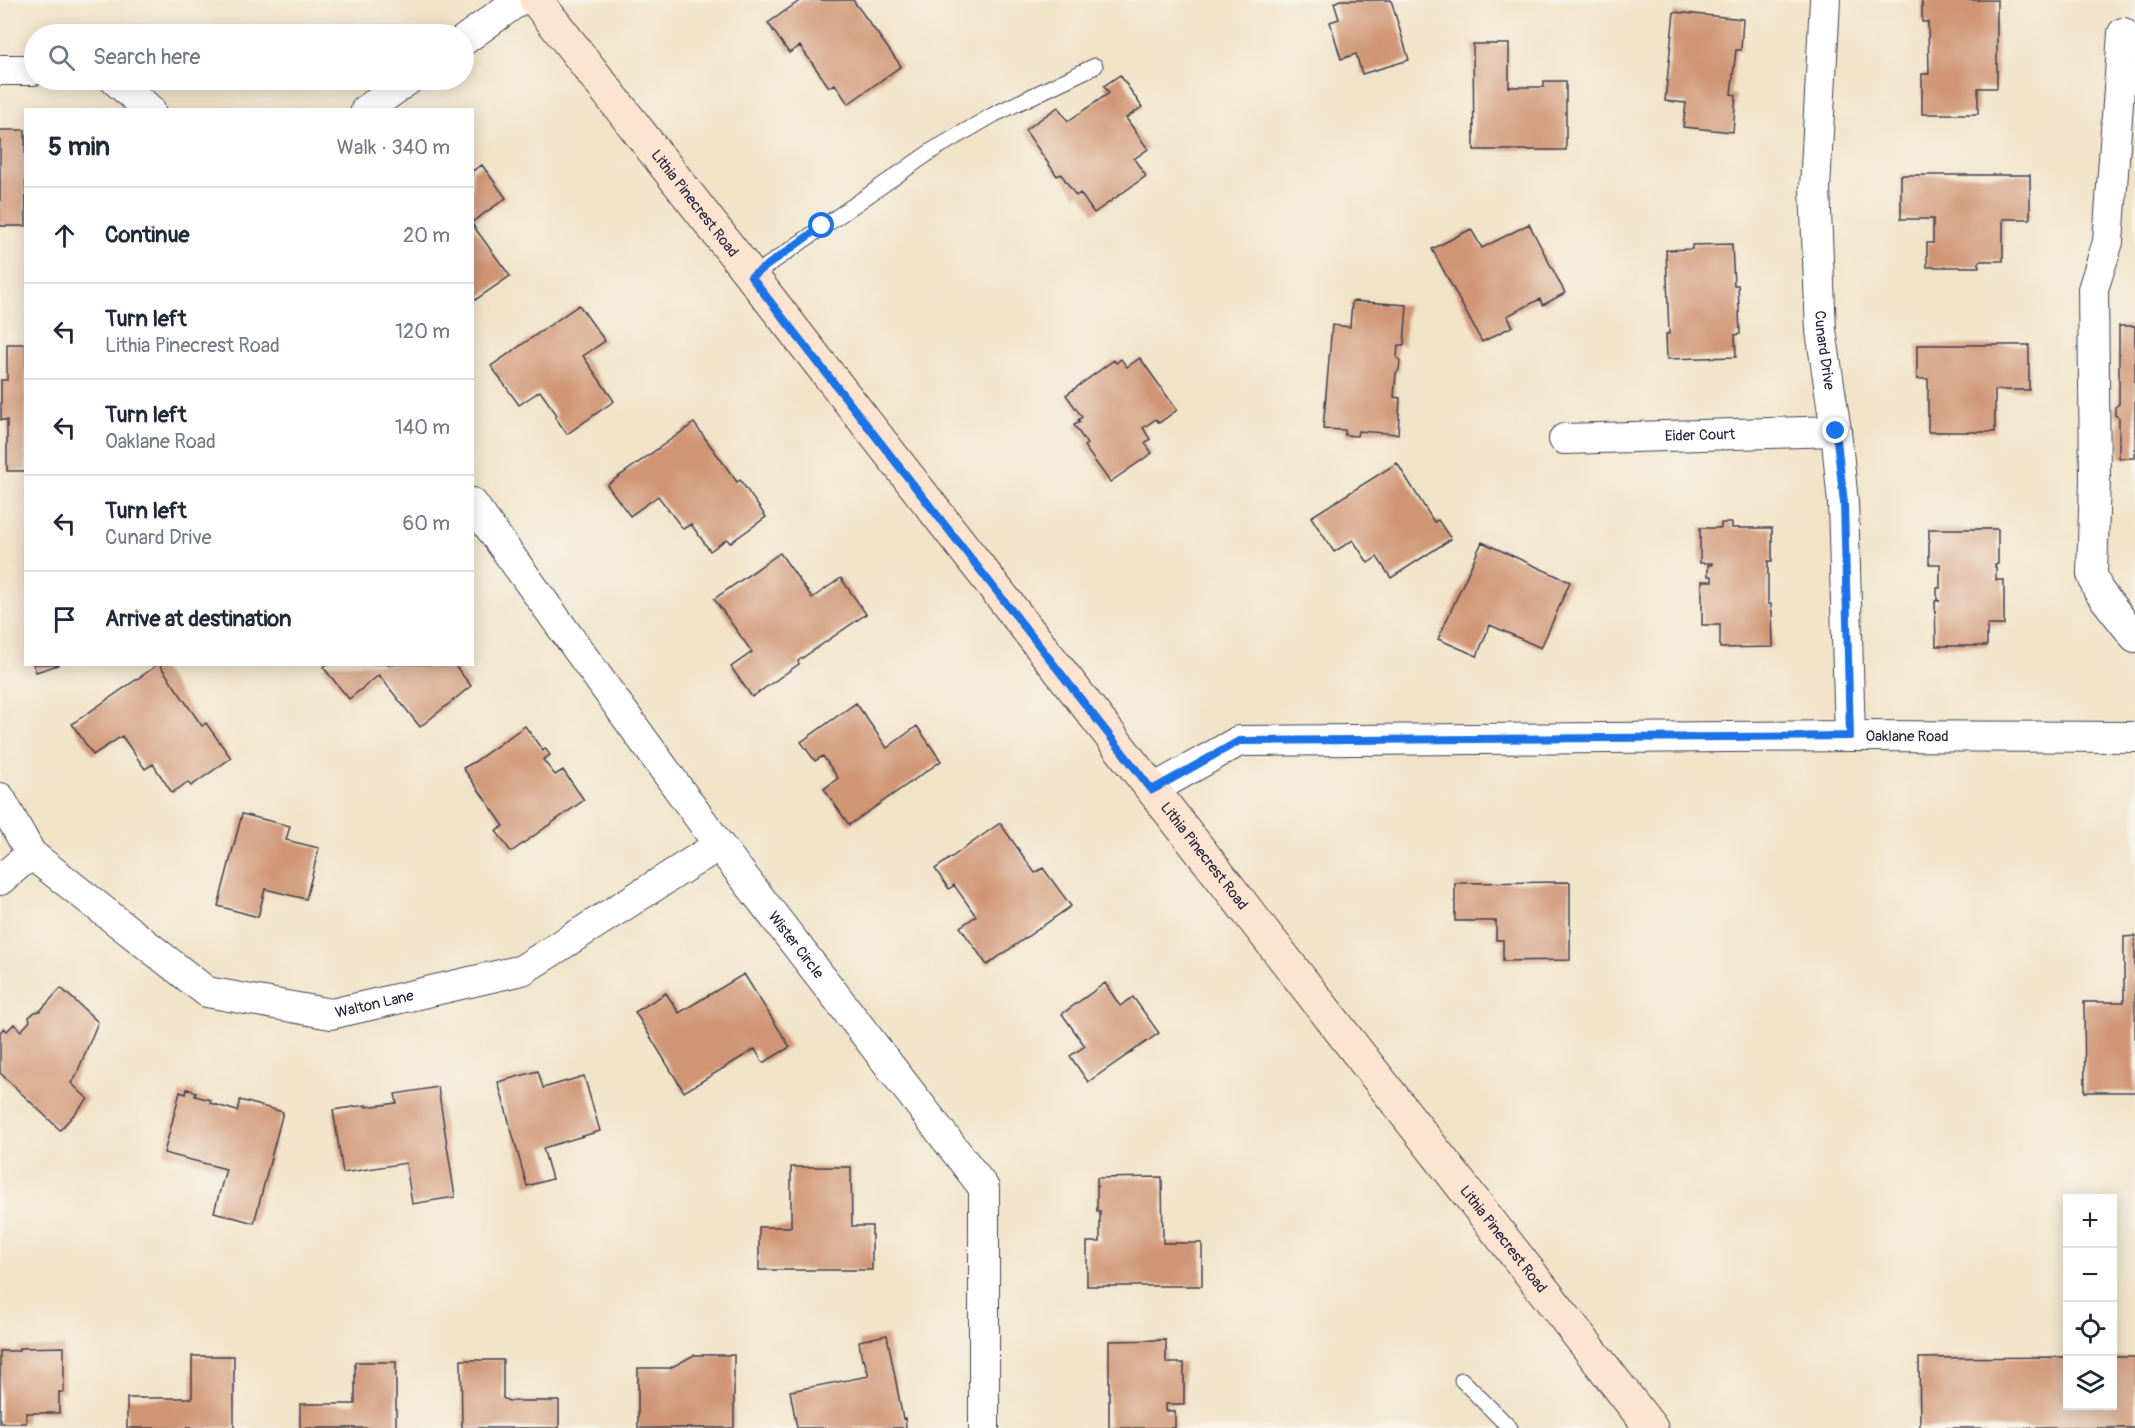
<!DOCTYPE html>
<html lang="en">
<head>
<meta charset="utf-8">
<style>
  :root { --surface:#fff; --page:#f6f6f7; --text:#1f2937; --muted:#747a83; --line:#e0e1e3 }
  body { margin:0; font-family:Pangolin,sans-serif; background:var(--page); color:var(--text) }
  .controls { position:absolute; right:18px; bottom:18px; display:grid; overflow:hidden; border-radius:0px; box-shadow:0 3px 15px #0003 }
  .controls button { width:54px; height:54px; display:grid; place-items:center; padding:0; border:0; border-bottom:2px solid var(--line); background:var(--surface); color:var(--text); font:30px sans-serif }
  .stop { position:absolute; width:18px; height:18px; margin:-14px; border:4px solid #1a73e8; border-radius:50%; background:#fff }
  .stop.end { background:#1a73e8; border-color:#fff; box-shadow:0 2px 6px #0008 }
  .list { margin:0; padding:0; list-style:none }
  h2 { display:flex; justify-content:space-between; align-items:center; height:78px; margin:0; padding:0 24px; font-size:26px }
  h2 small { font-size:20px; font-weight:400; color:var(--muted) }
  .list li { display:grid; grid-template-columns:39px 1fr auto; gap:18px; align-items:center; box-sizing:border-box; height:96px; padding:0 24px; border-top:2px solid var(--line) }
  .list b { display:block; font-size:22px; white-space:nowrap }
  .list p { margin:0; font-size:20px; white-space:nowrap; color:var(--muted) }
  .list em { font-size:20px; font-style:normal; color:var(--muted) }
  .icon { flex:none; width:33px; height:33px; fill:none; stroke:currentColor; stroke-width:2; stroke-linecap:round; stroke-linejoin:round }
  .map { position:relative; flex:none; width:2135px; height:1428px; overflow:hidden }
  .search { position:absolute; background:var(--surface); box-shadow:0 3px 15px #0003; left:24px; top:24px; width:450px; height:66px; display:flex; align-items:center; gap:15px; box-sizing:border-box; padding:0 21px; border-radius:33px; color:var(--muted); font-size:22px }
  .panel { position:absolute; background:var(--surface); box-shadow:0 3px 15px #0003; left:24px; top:108px; width:450px; height:558px; border-radius:0px }
  .map>svg:first-child { display:block }
  .building { fill:#d09574 }
  .lines { fill:none; stroke-linecap:round; stroke-linejoin:round }
  .lane-casing { stroke:#413f50; stroke-width:17 }
  .street-casing { stroke:#413f50; stroke-width:32 }
  .secondary-casing { stroke:#413f50; stroke-width:35 }
  .lane { stroke:#fff; stroke-width:15 }
  .street { stroke:#fff; stroke-width:30 }
  .secondary { stroke:#fde4d1; stroke-width:33 }
  .route { stroke:#1a73e8; stroke-width:8 }
  .labels { text-anchor:middle; stroke-width:4.5; stroke-linejoin:round; paint-order:stroke }
  .street-label { font-size:15px; fill:#22223b; stroke:#f7f3e8 }
</style>
</head>
<body>
<div class="map">
<svg width="2135" height="1428" viewBox="0 0 2135 1428">
  <rect width="100%" height="100%" fill="#f7f3e8"/>
  <filter id="ink" filterUnits="userSpaceOnUse"><feTurbulence type="fractalNoise" baseFrequency=".0167" numOctaves="2"/><feDisplacementMap in="SourceGraphic" scale="12" xChannelSelector="R" yChannelSelector="G"/><feConvolveMatrix kernelMatrix="1 2 1 2 8 2 1 2 1" color-interpolation-filters="sRGB"/></filter>
  <filter id="wash" filterUnits="userSpaceOnUse"><feTurbulence type="fractalNoise" baseFrequency=".008" numOctaves="4" result="noise"/><feDisplacementMap in="SourceGraphic" scale="24" xChannelSelector="R" yChannelSelector="G"/><feGaussianBlur stdDeviation="1.35" result="paint"/><feColorMatrix in="noise" values="0 0 0 0 0 0 0 0 0 0 0 0 0 0 0 0 0 1.4 0 .05"/><feComposite in="paint" operator="in"/></filter>
  <g filter="url(#wash)">
    <rect width="100%" height="100%" fill="#f1e3c8"/>
    <g id="blocks">
      <path class="building" d="M801 0H853L901 66 848 104 835 84 829 87 800 46 789 53 768 23Z
        M1340 0H1391L1409 60 1362 74 1356 54 1341 59 1330 22 1339 19 1334 3Z
        M1922 0H1997V88H1978V114H1922V74H1929L1928 22H1922Z
        M1674 12 1743 19 1741 50H1736L1731 94 1736 95 1733 132 1683 127 1686 103 1665 101Z
        M1473 44H1509V87H1544V81H1566V150H1474Z
        M1120 75 1142 107 1126 118 1148 149 1134 159 1146 176 1094 213 1080 193 1076 196 1061 174 1057 176 1025 130 1058 107 1068 121 1109 93 1104 86Z
        M0 130H25L26 226H0Z
        M482 165 506 198 472 222V171Z
        M1901 175H2030V219H2003V261H1979V267H1927V243H1933V219H1901Z
        M472 224 510 276 472 302Z
        M1529 224 1565 293 1543 305 1540 299 1507 316 1513 326 1482 342 1432 249 1471 229 1482 248Z
        M1732 244 1734 285H1738L1740 334 1735 335 1736 357 1667 359 1666 334H1669L1666 250 1692 249V245Z
        M1352 301 1407 305 1404 345H1398L1397 358 1400 360 1399 370 1396 373 1394 397 1400 398 1398 434 1358 431 1357 436 1345 435V430L1323 429 1332 325 1350 327Z
        M579 305 605 341 583 356 614 401 567 434 555 417 557 415 540 391 519 405 491 366Z
        M2119 326H2135V458H2119V418L2115 415V407L2119 404Z
        M7 344H26V471H7V420H1V380H7Z
        M1917 345H2029V390H1995V432H1928V379H1917Z
        M1140 358 1177 410 1159 423 1156 419 1143 428 1150 439 1145 443 1152 453 1110 482 1084 446 1087 444 1074 425 1080 422 1078 420 1082 417 1066 395 1114 360 1116 363 1121 359 1127 367Z
        M694 423 737 482 740 480 766 517 730 543 727 539 710 551 691 524 683 529 658 496 630 516 607 485Z
        M1397 463 1434 522 1438 520 1451 539 1391 578 1377 557 1368 563 1353 540 1334 552 1311 517Z
        M1721 523H1732V528H1772V561H1768V604H1771V611H1772L1773 647 1720 648V625H1702V581H1712V576H1708V565H1712V563H1700V528H1721Z
        M1929 529H1998V564H1995V567H1996V580H2004V625H1987V646H1936L1935 601H1940L1937 600V588H1940V564H1929Z
        M1482 542 1570 582 1541 648 1490 625 1477 656 1438 639Z
        M780 553 812 598 841 578 866 614 798 661 799 664 752 697 731 667 752 652 714 599Z
        M33 664H58V665L36 672Z
        M159 664 202 726 206 723 231 758 191 786 188 782 172 793 153 764 145 769 122 736 93 755 72 724Z
        M326 664H454L471 686 420 727 379 675 349 699 323 667Z
        M856 703 887 748 917 726 941 761 849 825 824 789 838 778 823 756 815 761 801 742Z
        M525 726 543 751 545 748 550 755 543 760 555 775 563 770 584 800 511 852 496 831 504 826 463 768 474 762Z
        M242 814 290 826 286 840 319 848 306 899 265 889 258 917 218 906Z
        M1000 823 1035 873 1043 868 1071 906 987 965 960 927 976 916 954 885 949 889 935 869Z
        M1570 882V960L1503 961V940H1496V921H1455V883Z
        M2135 936V1092H2085L2084 1002H2124V937Z
        M744 974 790 1047 763 1063 755 1049 684 1092 635 1012 666 993 679 1013Z
        M1105 983 1120 1006 1133 997 1159 1033 1088 1082 1070 1056 1085 1046 1062 1014Z
        M61 988 98 1022 75 1078 71 1083 88 1099 60 1130 0 1073V1032L4 1028 7 1031 14 1024 21 1031 30 1021 29 1017 35 1012 40 1011Z
        M538 1071 543 1088 584 1076 600 1131 543 1148 552 1179 527 1186 498 1082Z
        M438 1087 455 1197 412 1204 406 1163 343 1173 333 1110 366 1105V1107L397 1103 395 1094Z
        M187 1089 196 1092 195 1096 211 1100 210 1103 237 1111 240 1100 283 1112 254 1223 214 1212 226 1169 164 1153 180 1092 186 1094Z
        M791 1167H851L852 1226H872V1270H759V1227H791Z
        M1162 1177 1163 1243H1202V1286H1087V1242H1100V1211H1097V1178Z
        M887 1335 903 1419 905 1418 906 1428H797L790 1391 869 1376 864 1359 862 1360 859 1341Z
        M1166 1340V1363H1184V1404H1166V1411H1175V1428H1109V1341Z
        M64 1347V1392H59V1413H26V1423H0V1351H19V1348Z
        M694 1355H734V1428H638V1368H670Z
        M192 1356H234V1428H127V1398H192Z
        M2068 1357V1406H2112V1357H2135V1428H1920L1919 1358Z
        M461 1360H503V1398L509 1401H559V1428H462Z
        M355 1362H396V1428H300V1404H355Z"/>
    </g>
  </g>
  <g filter="url(#ink)">
    <use href="#blocks" fill-opacity="0" stroke="#413f50" stroke-width="1.5"/>
    <g class="lines">
      <defs>
        <path id="lane" d="M751 277 933 150 995 114 1095 66
          M1462 1380 1510 1428"/>
        <g id="street">
          <path id="s1" d="M1825 0 1815 188 1821 331 1836 431 1843 503 1850 736"/>
          <path d="M2123 33 2108 242 2093 289 2095 479 2092 574 2098 590 2135 637"/>
          <path d="M464 40 519 0"/>
          <path d="M0 70H34"/>
          <path d="M115 80 150 110"/>
          <path d="M366 110 408 80"/>
          <path id="s2" d="M1564 439 1836 431"/>
          <path id="s3" d="M472 503 719 845 984 1188V1428"/>
          <path id="s4" d="M1152 790 1239 741 1850 736 2135 737"/>
          <path id="s5" d="M0 798 31 854 207 992 331 1014 522 970 719 845"/>
          <path d="M0 880 31 854"/>
        </g>
        <g id="secondary">
          <path id="s6" d="M536 0 1651 1428"/>
        </g>
      </defs>
      <use href="#lane" class="lane-casing"/>
      <use href="#street" class="street-casing"/>
      <use href="#secondary" class="secondary-casing"/>
      <use href="#lane" class="lane"/>
      <use href="#street" class="street"/>
      <use href="#secondary" class="secondary"/>
    </g>
  </g>
  <g class="lines" filter="url(#ink)">
    <path class="route" d="M822 226 751 277 1152 790 1239 741 1850 736 1844 503 1836 431"/>
  </g>
  <g class="labels">
    <g class="street-label">
      <text dy="5" stroke="none"><textPath href="#s6" startOffset="258">Lithia Pinecrest Road</textPath></text>
      <text dy="5" stroke="none"><textPath href="#s1" startOffset="351">Cunard Drive</textPath></text>
      <text dy="5" stroke="none"><textPath href="#s2" startOffset="136">Eider Court</textPath></text>
      <text dy="5" stroke="none"><textPath href="#s4" startOffset="768">Oaklane Road</textPath></text>
      <text dy="5" stroke="none"><textPath href="#s6" startOffset="1086">Lithia Pinecrest Road</textPath></text>
      <text dy="5" stroke="none"><textPath href="#s3" startOffset="548">Wister Circle</textPath></text>
      <text dy="5" stroke="none"><textPath href="#s5" startOffset="458">Walton Lane</textPath></text>
      <text dy="5" stroke="none"><textPath href="#s6" startOffset="1572">Lithia Pinecrest Road</textPath></text>
    </g>
  </g>
</svg>
<div class="controls">
<button>+</button>
<button>−</button>
<button><svg class="icon" aria-label="locate" viewBox="0 0 24 24"><circle cx="12" cy="12" r="6"/><path d="M12 2v4M12 18v4M2 12h4M18 12h4"/></svg></button>
<button><svg class="icon" aria-label="layers" viewBox="0 0 24 24"><path d="M12 4l9 5-9 5-9-5zM3 14l9 5 9-5"/></svg></button>
</div>
<div class="stop" style="left:822px;top:226px"></div>
<div class="stop end" style="left:1836px;top:431px"></div>
<div class="search"><svg class="icon" aria-label="search" viewBox="0 0 24 24"><circle cx="10" cy="10" r="6"/><path d="M15 15l6 6"/></svg>Search here</div>
<section class="panel">
<h2>5 min<small>Walk · 340 m</small></h2>
<ul class="list">
<li><svg class="icon" aria-label="ahead" viewBox="0 0 24 24"><path d="M12 20V5M6 11l6-6 6 6"/></svg><div><b>Continue</b></div><em>20 m</em></li>
<li><svg class="icon" aria-label="left" viewBox="0 0 24 24"><path d="M17 20v-9H6M10 6l-5 5 5 5"/></svg><div><b>Turn left</b><p>Lithia Pinecrest Road</p></div><em>120 m</em></li>
<li><svg class="icon" aria-label="left" viewBox="0 0 24 24"><path d="M17 20v-9H6M10 6l-5 5 5 5"/></svg><div><b>Turn left</b><p>Oaklane Road</p></div><em>140 m</em></li>
<li><svg class="icon" aria-label="left" viewBox="0 0 24 24"><path d="M17 20v-9H6M10 6l-5 5 5 5"/></svg><div><b>Turn left</b><p>Cunard Drive</p></div><em>60 m</em></li>
<li><svg class="icon" aria-label="arrive" viewBox="0 0 24 24"><path d="M6 21V4h12l-3 4 3 4H6"/></svg><div><b>Arrive at destination</b></div></li>
</ul>
</section>
</div>
</body>
</html>
